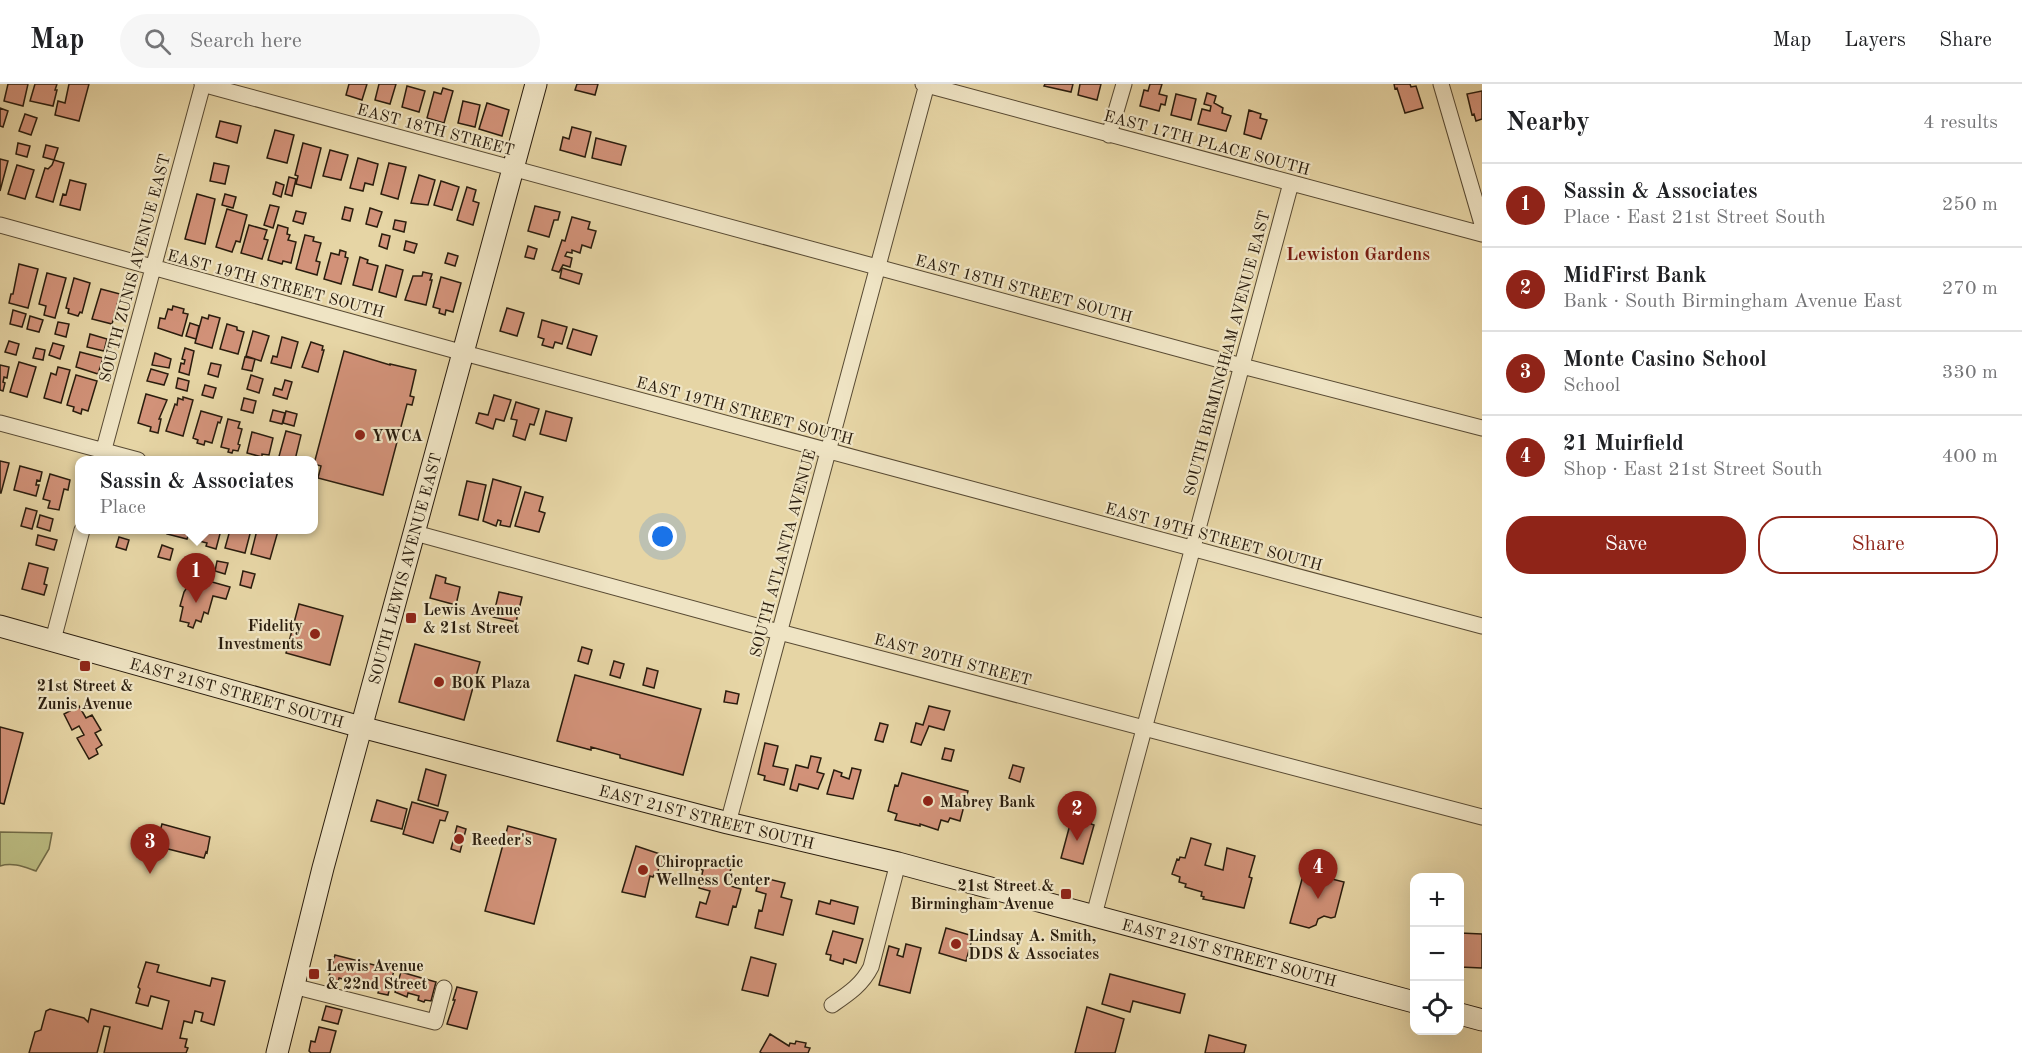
<!DOCTYPE html>
<html lang="en">
<head>
<meta charset="utf-8">
<style>
  :root { --surface:#fff; --page:#f6f6f6; --text:#202124; --muted:#757577; --line:#e0e0e0; --accent:#8f2418 }
  body { margin:0; font-family:"Old Standard TT",serif; background:var(--page); color:var(--text) }
  .controls { position:absolute; right:18px; bottom:18px; display:grid; overflow:hidden; border-radius:12px; box-shadow:0 6px 24px #0002 }
  .controls button { width:54px; height:54px; display:grid; place-items:center; padding:0; border:0; border-bottom:2px solid var(--line); background:var(--surface); color:var(--text); font:30px sans-serif }
  .you { position:absolute; left:663px; top:453px; width:21px; height:21px; margin:-15px; border:4px solid #fff; border-radius:50%; background:#1a73e8; box-shadow:0 0 0 9px #1a73e833 }
  .badge { display:grid; place-items:center; width:39px; height:39px; border-radius:50%; background:var(--accent); color:#fff; font-size:20px; font-weight:700 }
  .pin { position:absolute; translate:-50% -50px; filter:drop-shadow(0 2px 3px #0008) }
  .pin::after { content:''; position:absolute; top:32px; width:21px; height:18px; background:inherit; clip-path:polygon(0 0,100% 0,50% 100%) }
  .popup { position:absolute; left:75px; top:372px; width:243px; height:78px; box-sizing:border-box; display:grid; place-content:center; border-radius:12px; background:var(--surface); filter:drop-shadow(0 2px 4px #0005); font-size:20px; white-space:nowrap; color:var(--muted) }
  .popup b { font-size:22px; color:var(--text) }
  .popup::after { content:''; position:absolute; left:50%; top:100%; margin-left:-12px; border:12px solid transparent; border-top-color:var(--surface) }
  .list { margin:0; padding:0; list-style:none }
  h2 { display:flex; justify-content:space-between; align-items:center; height:78px; margin:0; padding:0 24px; font-size:26px }
  h2 small { font-size:20px; font-weight:400; color:var(--muted) }
  .list li { display:grid; grid-template-columns:39px 1fr auto; gap:18px; align-items:center; box-sizing:border-box; height:84px; padding:0 24px; border-top:2px solid var(--line) }
  .list b { display:block; font-size:22px; white-space:nowrap }
  .list p { margin:0; font-size:20px; white-space:nowrap; color:var(--muted) }
  .list em { font-size:20px; font-style:normal; color:var(--muted) }
  .actions { display:flex; gap:12px; padding:18px 24px }
  .actions a { flex:1; padding:14px 0; border:2px solid var(--accent); border-radius:24px; text-align:center; font-size:21px; color:var(--accent) }
  .actions .main { background:var(--accent); color:#fff }
  .icon { flex:none; width:33px; height:33px; fill:none; stroke:currentColor; stroke-width:2; stroke-linecap:round; stroke-linejoin:round }
  .map { position:relative; flex:none; width:1482px; height:969px; overflow:hidden }
  header { display:flex; align-items:center; gap:36px; box-sizing:border-box; height:84px; padding:0 30px; background:var(--surface); border-bottom:2px solid var(--line) }
  header strong { font-size:28px }
  nav { display:flex; gap:33px; margin-inline-start:auto; font-size:21px }
  .search { width:420px; height:54px; background:var(--page); display:flex; align-items:center; gap:15px; box-sizing:border-box; padding:0 21px; border-radius:33px; color:var(--muted); font-size:22px }
  main { display:flex }
  aside { flex:1; background:var(--surface) }
  .map>svg:first-child { display:block }
  .green { fill:#bbbc82; stroke:#726c48; stroke-width:1.5 }
  .building { fill:#d29279; stroke:#291c0d; stroke-width:1.5 }
  .lines { fill:none; stroke-linecap:round; stroke-linejoin:round }
  .street-casing { stroke:#584a33; stroke-width:17 }
  .secondary-casing { stroke:#291c0d; stroke-width:23 }
  .street { stroke:#efe4c4; stroke-width:15 }
  .secondary { stroke:#efe4c4; stroke-width:21 }
  .poi-dot { fill:#8f2418; stroke:#efe4c4; stroke-width:2 }
  .labels { text-anchor:middle; stroke-width:4.5; stroke-linejoin:round; paint-order:stroke }
  .street-label { font-size:16px; fill:#291c0d; stroke:#efe4c4 }
  .poi-label { font-size:16px; font-weight:bold; fill:#291c0d; stroke:#efe4c4; text-anchor:start }
  .neighbourhood-label { font-size:18px; font-weight:bold; fill:#7a1f14; stroke:#efe4c4 }
</style>
</head>
<body>
<header>
<strong>Map</strong>
<div class="search"><svg class="icon" aria-label="search" viewBox="0 0 24 24"><circle cx="10" cy="10" r="6"/><path d="M15 15l6 6"/></svg>Search here</div>
<nav><a>Map</a><a>Layers</a><a>Share</a></nav>
</header>
<main>
<div class="map">
<svg width="1482" height="969" viewBox="0 0 1482 969">
  <rect width="100%" height="100%" fill="#e6d5a5"/>
  <filter id="stains"><feTurbulence type="fractalNoise" baseFrequency=".00333" numOctaves="4"/><feColorMatrix values="0 0 0 0 .2 0 0 0 0 .09 0 0 0 0 .02 0 0 0 .5 -.17"/></filter>
  <radialGradient id="worn" r=".72"><stop offset=".6" stop-color="#630" stop-opacity="0"/><stop offset="1" stop-color="#630" stop-opacity=".3"/></radialGradient>
  <path class="green" d="M0 748 52 749 49 765 36 787C24 783 13 778 0 782Z"/>
  <path class="building" d="M8 0H28L23 22 4 17Z
    M35 0H57L55 6H57L53 22 30 17Z
    M69 0H89L79 37 55 31 58 17 65 19Z
    M349 0H367L362 16 346 11Z
    M379 0H396L390 20 375 16Z
    M577 0H598L595 11 575 6Z
    M1045 0H1073L1071 8 1044 2Z
    M1080 0H1101L1097 16 1078 11Z
    M1150 0H1162L1159 10 1167 12 1165 21 1161 20 1159 27 1140 22 1144 6 1148 7Z
    M1394 0H1410L1411 3 1416 2 1423 24 1405 29 1397 4 1395 5Z
    M407 2 425 7 419 28 402 23Z
    M443 4 453 7 444 39 427 34 434 8 441 10Z
    M1482 7V35L1476 37 1474 30 1472 31 1467 10Z
    M1207 9 1216 12 1214 19 1223 24 1222 29 1231 32 1226 47 1198 40 1202 25 1210 27 1211 22 1204 20Z
    M1176 10 1196 15 1191 36 1171 31Z
    M463 17 480 21 475 43 458 39Z
    M487 19 509 26 502 52 479 45Z
    M0 24 8 27 3 43 0 42Z
    M1249 26 1261 30 1260 34 1267 36 1261 55 1244 50Z
    M25 30 37 34 31 51 19 47Z
    M220 37 241 42 237 59 216 53Z
    M572 43 591 48 585 73 560 66 563 53 569 55Z
    M275 46 294 51 287 79 267 74Z
    M596 54 626 62 621 81 592 74Z
    M18 59 30 62 27 73 16 70Z
    M303 59 321 64 311 104 296 100 298 92 295 91Z
    M46 61 58 64 54 76 43 73Z
    M330 66 348 71 341 96 323 92Z
    M358 74 378 80 373 101 365 99 363 107 350 104Z
    M0 75 8 77 0 107Z
    M54 76 64 79 53 118 36 113 45 84 48 85 52 81Z
    M214 79 229 82 225 100 210 97Z
    M389 79 406 83 398 115 381 110Z
    M17 81 34 86 25 115 8 110Z
    M419 91 435 96 428 121 411 119Z
    M289 93 296 95 292 112 285 110Z
    M70 96 86 100 80 126 60 121 63 110 66 111Z
    M441 97 459 103 452 126 434 121Z
    M276 98 284 101 281 113 273 110Z
    M467 103 476 106 473 117 479 119 473 141 457 136Z
    M197 110 215 115 205 160 185 155Z
    M225 110 236 113 233 124 222 121Z
    M270 121 279 123 273 144 264 141Z
    M535 122 560 128 558 136H554L549 153 528 147Z
    M345 123 353 125 350 137 342 135Z
    M370 124 382 128 377 143 366 140Z
    M227 125 247 131 240 158 236 157 232 168 216 163Z
    M296 127 306 129 303 140 293 137Z
    M572 133 590 138 588 145 596 147 591 164 582 161 580 169 572 166V169L567 168 565 172 572 174 570 183 563 181 559 188 552 186 562 156 565 157Z
    M395 136 406 138 404 148 393 145Z
    M249 141 267 146 264 155 268 156 262 175 241 169Z
    M278 141 288 144 287 150 290 151 288 156 296 158 291 179 283 177 282 180 268 176Z
    M382 150 390 152 387 165 379 162Z
    M305 151 314 153 313 157 321 159 316 177 320 178 317 191 296 185Z
    M406 157 417 160 414 169 404 166Z
    M528 162 537 165 534 175 525 173Z
    M340 166 346 168 345 173 348 174 341 200 324 195 331 169 339 171Z
    M448 169 458 172 455 182 445 179Z
    M360 173 368 176 367 179 378 182 372 206 353 201Z
    M19 180 38 185 28 224 9 219 11 210H13Z
    M386 181 403 186 396 213 379 208Z
    M562 184 582 190 579 200 560 194Z
    M423 188 432 190 430 196H432L426 221 405 216 413 192H422Z
    M47 189 66 194 55 234 44 231 46 222 39 220Z
    M441 193 461 199 453 228 446 226 445 231 439 229 440 225 433 223Z
    M74 194 90 199 82 229 80 228 78 232 68 229 69 225 66 224Z
    M101 205 120 210 112 240 92 235Z
    M173 222 184 225 183 229 188 230 182 252 158 244 160 234 165 235 168 225 172 226Z
    M507 224 524 229 517 252 500 247Z
    M13 226 26 230 22 243 10 240Z
    M209 231 220 234 212 264 195 259 202 233 208 235Z
    M30 232 43 236 39 248 27 245Z
    M542 236 567 243 562 260 555 258 553 264 542 261 544 255 538 253Z
    M58 238 69 240 66 253 55 250Z
    M190 239 199 242 196 255 186 252Z
    M227 240 237 243V246L244 248 238 270 220 265Z
    M573 245 597 252 591 271 567 264Z
    M253 247 269 252 261 277 246 272Z
    M90 250 107 255 104 267 87 263Z
    M282 253 298 258 291 284 271 279 273 272 277 273Z
    M9 257 19 260 16 271 5 268Z
    M311 258 323 262 322 266H324L318 288 302 283Z
    M53 259 64 262 60 275 49 271Z
    M36 264 45 266 43 276 33 274Z
    M185 264 194 267 189 291 179 288 181 279 184 280 185 276 182 275Z
    M344 267 390 281V280L416 286 410 312 414 313 412 321 407 320 383 411 318 394 321 382 314 380Z
    M80 268 103 274 98 290 76 283Z
    M155 269 171 275 169 284 152 281Z
    M245 273 255 275 252 287 242 285Z
    M19 278 36 283 27 313 10 308Z
    M211 279 221 281 218 293 208 290Z
    M0 281 9 283 7 294 4 293 3 298 5 299 3 307 0 306Z
    M58 283 70 286 61 319 44 314 51 289 56 291Z
    M151 285 168 290 164 301 147 297Z
    M76 291 97 297 88 327 82 325 81 330 73 327 74 323 67 321Z
    M251 291 263 295 259 309 247 305Z
    M178 294 189 297 187 307 176 304Z
    M285 296 292 298 287 315 273 311 275 304 282 306Z
    M205 301 216 304 213 314 202 311Z
    M146 310 167 316 159 335H161L158 349 150 347 151 343 138 339Z
    M494 311 511 316 504 337 496 335 493 345 476 339 479 329 488 331Z
    M183 313 193 316 183 352 166 347 175 320 177 321 178 314 183 316Z
    M244 314 256 317 253 329 241 326Z
    M516 318 539 325 534 341 530 340 525 356 513 352 517 336 511 335Z
    M273 326 285 329 282 340 270 337Z
    M201 327 222 333 220 339 218 338 212 359 205 357 204 361 197 359 198 356 193 354Z
    M286 327 297 330 294 342 283 339Z
    M546 327 572 334 566 357 540 350Z
    M228 335 240 338 238 344 242 345 238 360 240 361 238 367 233 366 232 369 228 368 229 365 221 363Z
    M286 347 301 351 295 376H278Z
    M252 348 273 354 269 371 262 370V373L247 369Z
    M0 377 9 379 1 409H0Z
    M20 382 42 388 40 397 37 396 36 401H39L36 412 14 406Z
    M50 390 70 396 68 406 64 405 59 426 48 424 50 417 43 415Z
    M493 395 521 403 510 443 500 441 501 437 498 436 496 442 483 437Z
    M467 397 486 401 478 436 459 431Z
    M525 408 543 413 539 427 545 429 539 448 515 442Z
    M26 424 37 427 32 445 21 442Z
    M40 431 53 435 50 447 37 443Z
    M168 446H190L187 455 167 450Z
    M199 446H221L216 465 206 462 207 459 199 457 200 453 197 452Z
    M230 446H251L245 469 225 464Z
    M257 446 278 447 270 475 251 470Z
    M38 451 57 456 54 466 36 461Z
    M119 453 129 456 126 466 116 463Z
    M162 461 173 465 170 476 158 473Z
    M187 474 198 477 194 490 183 487Z
    M217 477 228 479 225 490 215 487Z
    M29 479 48 484 44 500 47 501 44 511 22 505Z
    M243 487 255 490 251 504 240 501Z
    M436 491 446 494 445 499 460 503 456 521 430 514Z
    M205 496 230 503 226 515 213 512 208 530 204 528 201 538 196 536 193 544 188 542 189 539 180 537 183 523 180 522 184 508 189 500 196 497 204 499Z
    M499 508 522 513 516 538 493 533Z
    M299 520 343 532 330 581 286 569Z
    M415 560 480 578 464 636 399 618Z
    M582 563 592 566 588 580 578 577Z
    M614 577 624 580 620 594 610 591Z
    M647 584 658 587 654 604 643 601Z
    M575 591 701 625 683 691 620 674V671L591 663V666L557 657Z
    M726 607 739 610 737 620 724 618Z
    M79 622 86 634 92 631 101 646 95 649 102 661 96 665 98 670 89 675 77 654 84 651 79 642 72 646 64 630Z
    M929 622 950 627 944 646 929 642 921 661 911 658 916 639 923 641Z
    M880 639 888 641 883 658 875 656Z
    M0 643 23 649 4 720 0 719Z
    M765 659 778 662 773 682 788 685 784 701 764 696 765 692 758 690Z
    M945 664 954 666 951 677 942 675Z
    M811 672 821 674 817 688 824 690 818 705 799 700 797 707 790 705 796 681 808 684Z
    M1013 681 1024 684 1020 698 1009 694Z
    M852 684 861 686 853 715 827 710 834 686 842 689 841 692 849 695Z
    M426 685 446 691 438 722 418 716Z
    M902 689 968 707 960 737 950 734 948 738 941 736 938 746 920 740V742L895 736 897 730 888 727 895 701 898 702Z
    M377 716 407 725 402 745 371 737Z
    M412 718 448 728 445 737 440 736 433 759 403 750Z
    M1075 722 1094 727 1091 740 1094 741 1083 780 1061 774Z
    M162 740 210 753 207 769 206 768 204 774 156 762Z
    M457 742 466 745 460 768 451 765Z
    M508 742 556 755 534 840 485 827Z
    M1191 754 1211 760 1205 781 1223 786 1227 764 1255 772 1249 793 1252 794 1244 824 1203 815 1204 813 1201 812 1202 808 1185 803 1186 800 1179 798 1180 793 1172 790 1177 775 1179 776 1180 773 1185 774Z
    M636 762 666 772 663 781 659 780 658 789 655 788 653 793 650 792 645 813 622 808Z
    M698 776 731 784 727 801 741 805 736 823 733 822 728 841 696 833 700 818 706 820 710 807 699 804 703 786 695 784Z
    M1304 788 1344 798 1335 833 1331 834 1324 832 1318 835 1316 841 1309 844 1290 839Z
    M760 793 785 799 781 813 792 816 783 851 755 844 759 826 762 827 766 810 756 807Z
    M831 816 858 823 854 840 816 830 819 817 830 820Z
    M946 844 973 852 966 877 939 869Z
    M833 847 863 855 856 879 844 875 843 880 830 876 831 871 826 870Z
    M1460 849 1482 850V884L1460 883Z
    M906 860 921 864 910 909 879 901 889 862 899 865 897 871 903 873Z
    M335 871 394 886 388 911 378 909 379 905 372 903 373 900 370 899 368 906 358 904 359 899 352 897 353 894 347 892 346 896 339 894 338 899 328 896Z
    M751 873 776 880 768 912 742 906Z
    M146 878 159 881 157 888 210 902 212 894 225 897 214 941 201 937 203 929 195 927 192 939 184 937 180 954 187 955 185 963 188 964 186 969H104L110 943 104 942 97 969H29L35 948 41 946 46 927 50 925 84 934 88 938 91 925 162 945 169 917 151 912 148 922 136 919 140 905 138 903Z
    M401 888 436 898 431 917 425 916 424 918 418 916 419 912 408 909 407 913 395 908Z
    M1110 890 1185 910 1180 929 1133 917 1130 928 1102 920Z
    M457 903 477 908 467 945 447 940 455 916H453Z
    M326 922 342 926 338 940 322 936Z
    M1087 923 1124 935 1115 969H1075Z
    M319 943 336 947 330 969H311L309 967 311 957 315 958Z
    M770 950 789 962 790 959 795 960 796 957 806 959 805 963 810 964 808 969H762L760 968Z
    M1209 951 1246 961 1244 969H1205Z"/>
  <g class="lines">
    <defs>
      <path id="street" d="M202 0 1242 282 1482 344
        M923 0 1482 150
        M1441 0 1482 140
        M1109 51 1124 0
        M0 141 464 269 1482 542
        M0 339 138 376
        M101 376 203 0
        M415 449 764 544 1482 733
        M53 556 82 446
        M728 739 927 0
        M1094 831 1291 99
        M293 902 435 938 444 904
        M832 921C848 910 862 901 871 883L898 779"/>
      <g id="secondary">
        <path id="s1" d="M0 542 361 643 728 739 898 779 1414 918"/>
        <path d="M1460 930 1482 936"/>
        <path id="s2" d="M277 969 323 784 536 0"/>
      </g>
    </defs>
    <use href="#street" class="street-casing"/>
    <use href="#secondary" class="secondary-casing"/>
    <use href="#street" class="street"/>
    <use href="#secondary" class="secondary"/>
  </g>
  <g class="poi-dot">
    <circle cx="360" cy="351" r="6"/>
    <rect x="405" y="528" width="12" height="12" rx="3"/>
    <circle cx="315" cy="550" r="6"/>
    <rect x="79" y="576" width="12" height="12" rx="3"/>
    <circle cx="439" cy="598" r="6"/>
    <circle cx="928" cy="717" r="6"/>
    <circle cx="459" cy="755" r="6"/>
    <circle cx="643" cy="786" r="6"/>
    <rect x="1060" y="804" width="12" height="12" rx="3"/>
    <circle cx="956" cy="860" r="6"/>
    <rect x="308" y="884" width="12" height="12" rx="3"/>
  </g>
  <g class="labels">
    <g class="street-label">
      <text transform="translate(436 45) rotate(15)" y="6">EAST 18TH STREET</text>
      <text transform="translate(1207 58) rotate(15)" y="6">EAST 17TH PLACE SOUTH</text>
      <text transform="translate(134 184) rotate(-75)" y="6">SOUTH ZUNIS AVENUE EAST</text>
      <text transform="translate(276 199) rotate(15)" y="6">EAST 19TH STREET SOUTH</text>
      <text transform="translate(1024 204) rotate(15)" y="6">EAST 18TH STREET SOUTH</text>
      <text transform="translate(1226 269) rotate(-75)" y="6">SOUTH BIRMINGHAM AVENUE EAST</text>
      <text transform="translate(745 326) rotate(15)" y="6">EAST 19TH STREET SOUTH</text>
      <text transform="translate(1214 452) rotate(15)" y="6">EAST 19TH STREET SOUTH</text>
      <text transform="translate(782 469) rotate(-75)" y="6">SOUTH ATLANTA AVENUE</text>
      <text dy="6" stroke="none"><textPath href="#s2" startOffset="501">SOUTH LEWIS AVENUE EAST</textPath></text>
      <text transform="translate(953 575) rotate(15)" y="6">EAST 20TH STREET</text>
      <text dy="6" stroke="none"><textPath href="#s1" startOffset="246">EAST 21ST STREET SOUTH</textPath></text>
      <text dy="6" stroke="none"><textPath href="#s1" startOffset="732">EAST 21ST STREET SOUTH</textPath></text>
      <text dy="6" stroke="none"><textPath href="#s1" startOffset="1272">EAST 21ST STREET SOUTH</textPath></text>
    </g>
    <g class="poi-label">
      <text x="372" y="357">YWCA</text>
      <text x="423" y="531">Lewis Avenue<tspan x="423" dy="18">&amp; 21st Street</tspan></text>
      <text x="303" y="547" text-anchor="end">Fidelity<tspan x="303" dy="18">Investments</tspan></text>
      <text x="451" y="604">BOK Plaza</text>
      <text x="85" y="607" text-anchor="middle">21st Street &amp;<tspan x="85" dy="18">Zunis Avenue</tspan></text>
      <text x="940" y="723">Mabrey Bank</text>
      <text x="471" y="761">Reeder's</text>
      <text x="655" y="783">Chiropractic<tspan x="655" dy="18">Wellness Center</tspan></text>
      <text x="1054" y="807" text-anchor="end">21st Street &amp;<tspan x="1054" dy="18">Birmingham Avenue</tspan></text>
      <text x="968" y="857">Lindsay A. Smith,<tspan x="968" dy="18">DDS &amp; Associates</tspan></text>
      <text x="326" y="887">Lewis Avenue<tspan x="326" dy="18">&amp; 22nd Street</tspan></text>
    </g>
    <g class="neighbourhood-label">
      <text x="1358" y="176">Lewiston Gardens</text>
    </g>
  </g>
  <rect width="100%" height="100%" filter="url(#stains)"/>
  <rect width="100%" height="100%" fill="url(#worn)"/>
</svg>
<div class="controls">
<button>+</button>
<button>−</button>
<button><svg class="icon" aria-label="locate" viewBox="0 0 24 24"><circle cx="12" cy="12" r="6"/><path d="M12 2v4M12 18v4M2 12h4M18 12h4"/></svg></button>
</div>
<div class="you"></div>
<div class="pin badge" style="left:196px;top:519px">1</div>
<div class="popup"><b>Sassin &amp; Associates</b>Place</div>
<div class="pin badge" style="left:1077px;top:757px">2</div>
<div class="pin badge" style="left:150px;top:790px">3</div>
<div class="pin badge" style="left:1318px;top:815px">4</div>
</div>
<aside>
<h2>Nearby<small>4 results</small></h2>
<ul class="list">
<li><span class="badge">1</span><div><b>Sassin &amp; Associates</b><p>Place · East 21st Street South</p></div><em>250 m</em></li>
<li><span class="badge">2</span><div><b>MidFirst Bank</b><p>Bank · South Birmingham Avenue East</p></div><em>270 m</em></li>
<li><span class="badge">3</span><div><b>Monte Casino School</b><p>School</p></div><em>330 m</em></li>
<li><span class="badge">4</span><div><b>21 Muirfield</b><p>Shop · East 21st Street South</p></div><em>400 m</em></li>
</ul>
<div class="actions"><a class="main">Save</a><a>Share</a></div>
</aside>
</main>
</body>
</html>
